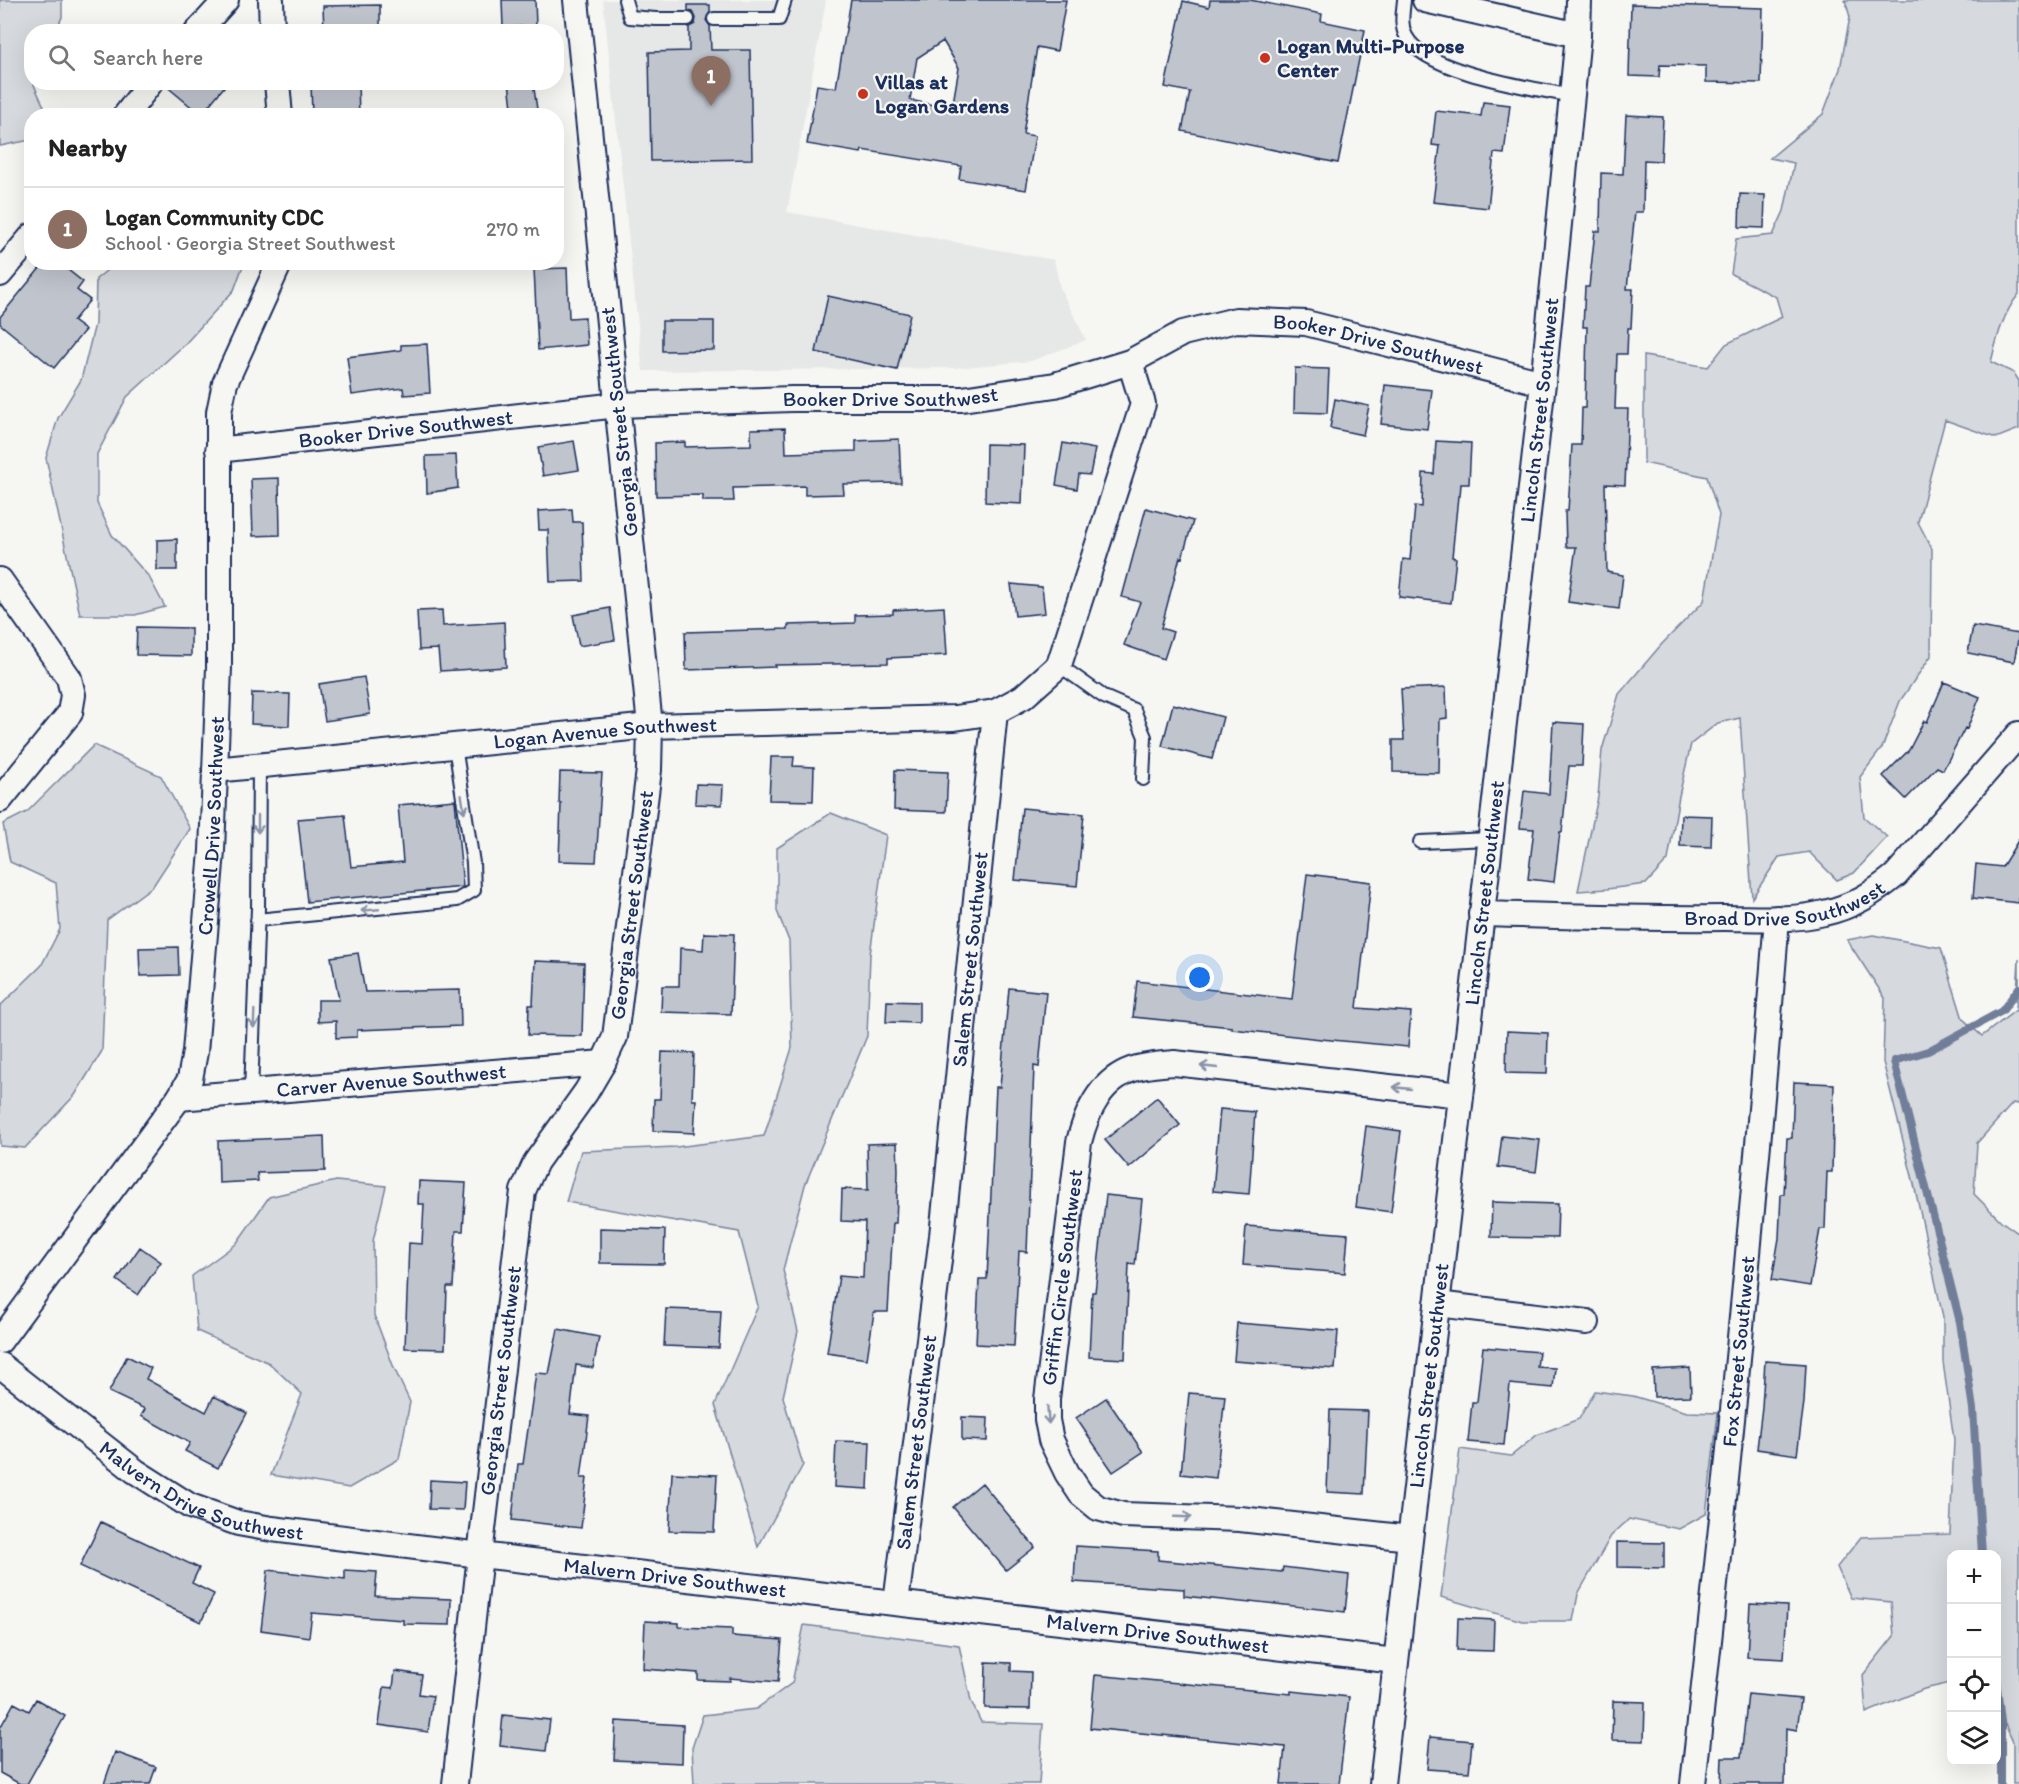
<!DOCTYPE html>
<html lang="en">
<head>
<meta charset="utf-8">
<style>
  :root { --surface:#fff; --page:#f6f6f6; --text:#222; --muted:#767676; --line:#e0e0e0; --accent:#c8321e }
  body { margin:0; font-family:Itim,sans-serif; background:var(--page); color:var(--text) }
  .controls { position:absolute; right:18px; bottom:18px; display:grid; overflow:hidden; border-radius:12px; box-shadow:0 6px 24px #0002 }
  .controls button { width:54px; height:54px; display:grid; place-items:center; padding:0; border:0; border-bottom:2px solid var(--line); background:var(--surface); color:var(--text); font:30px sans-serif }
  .you { position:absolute; left:1200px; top:978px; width:21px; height:21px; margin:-15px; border:4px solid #fff; border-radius:50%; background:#1a73e8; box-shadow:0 0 0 9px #1a73e833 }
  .badge { display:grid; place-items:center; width:39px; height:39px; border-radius:50%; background:var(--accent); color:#fff; font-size:20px; font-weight:700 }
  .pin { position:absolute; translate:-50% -50px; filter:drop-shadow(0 2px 3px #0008) }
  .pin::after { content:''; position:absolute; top:32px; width:21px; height:18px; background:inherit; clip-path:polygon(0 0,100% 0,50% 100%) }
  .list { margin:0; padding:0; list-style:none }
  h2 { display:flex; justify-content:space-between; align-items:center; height:78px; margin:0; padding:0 24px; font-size:26px }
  h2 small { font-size:20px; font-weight:400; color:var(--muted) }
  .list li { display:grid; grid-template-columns:39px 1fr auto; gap:18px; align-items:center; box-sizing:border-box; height:84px; padding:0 24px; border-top:2px solid var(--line) }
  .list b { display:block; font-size:22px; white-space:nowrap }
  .list p { margin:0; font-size:20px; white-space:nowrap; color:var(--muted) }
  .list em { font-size:20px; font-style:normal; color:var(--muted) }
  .icon { flex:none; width:33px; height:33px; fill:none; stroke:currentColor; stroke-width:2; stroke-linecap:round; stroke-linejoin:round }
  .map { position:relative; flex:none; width:2019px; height:1784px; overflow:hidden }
  .search { position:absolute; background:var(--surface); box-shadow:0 6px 24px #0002; left:24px; top:24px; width:540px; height:66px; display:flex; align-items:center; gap:15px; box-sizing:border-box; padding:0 21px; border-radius:24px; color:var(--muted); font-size:22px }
  .panel { position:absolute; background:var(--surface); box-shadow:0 6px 24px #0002; left:24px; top:108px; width:540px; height:162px; border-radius:24px }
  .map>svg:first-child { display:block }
  .built { fill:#e6e7e7 }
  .green { fill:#d6d9dd; stroke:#78849e; stroke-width:1.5 }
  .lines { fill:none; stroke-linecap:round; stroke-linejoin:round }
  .stream { stroke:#717e99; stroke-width:8 }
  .building { fill:#c0c4cd; stroke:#1b2f5e; stroke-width:1.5; fill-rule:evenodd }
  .lane-casing { stroke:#1b2f5e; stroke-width:16 }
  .street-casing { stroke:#1b2f5e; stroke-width:28 }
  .lane { stroke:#f6f6f2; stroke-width:12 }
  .street { stroke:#f6f6f2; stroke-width:24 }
  .oneway { stroke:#8892a8 }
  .poi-dot { fill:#c8321e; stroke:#f6f6f2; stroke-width:2 }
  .labels { text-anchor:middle; stroke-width:4.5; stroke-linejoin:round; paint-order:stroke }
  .poi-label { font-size:21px; font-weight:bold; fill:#1b2f5e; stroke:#f6f6f2; text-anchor:start }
  .street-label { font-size:21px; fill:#1b2f5e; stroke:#f6f6f2 }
</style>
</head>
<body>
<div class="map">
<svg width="2019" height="1784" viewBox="0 0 2019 1784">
  <rect width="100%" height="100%" fill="#f6f6f2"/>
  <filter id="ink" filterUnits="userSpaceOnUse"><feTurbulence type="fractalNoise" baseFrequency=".0167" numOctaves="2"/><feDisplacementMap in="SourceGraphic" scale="12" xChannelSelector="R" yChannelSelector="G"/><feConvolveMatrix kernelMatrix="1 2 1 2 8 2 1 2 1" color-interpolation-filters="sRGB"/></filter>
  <g filter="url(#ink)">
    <path class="built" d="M603 0H826L787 212 1054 260 1060 288 1086 340 1031 361 954 368 643 371Z"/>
    <path class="green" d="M0 0H62V17L56 31 32 32V82L35 83 34 85 48 115 32 116 31 140 0 146Z
      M1845 0H2019V294C2003 313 1997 338 1991 362L2014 373 2019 381V429L1996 438 1945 420 1918 522 1932 549 1931 656 1900 701 1882 748 1860 777 1864 817 1887 837 1854 873 1837 880 1809 852 1779 857 1752 898 1740 718 1718 723 1691 744 1679 796 1668 860 1646 884 1607 889 1578 891 1598 797 1602 750 1619 694 1661 645 1704 601 1719 515 1707 477 1644 463V356L1708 367 1726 344 1782 317 1776 297 1731 274 1736 239 1773 235 1784 211 1794 163 1770 158 1823 114 1840 69 1850 17Z
      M116 263H244L234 290 185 344 127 397 97 454V503L112 535 149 577 165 607 135 615H80L46 458 58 418 81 380 95 324 96 279Z
      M94 745 161 776 190 829 153 886 107 920 102 1051 75 1095 25 1148 0 1146V1006L41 966 60 929 56 883 10 862 3 824 27 812Z
      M831 813 886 835 870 955 867 1036 805 1185 783 1270 798 1331 783 1397 803 1465 758 1547 715 1405 758 1306 739 1232 566 1202 581 1151 676 1147 764 1136 792 1048 789 941 777 911V848Z
      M1873 935 1941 948 1963 1019 1982 1036 2016 1010 2019 959V1104L2013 1103 1977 1143 1974 1194 2001 1221 2019 1234V1784H2013V1742L1997 1707 1996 1554H1952L1951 1683 1924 1689 1866 1713 1863 1675 1894 1636 1891 1602 1851 1598 1837 1567 1861 1537 1950 1534 1954 1440 1943 1362V1317L1914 1184 1883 1062 1885 998 1847 940Z
      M336 1181 386 1186 373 1241 374 1315 394 1368 410 1402 399 1459 349 1488 271 1475 302 1394 269 1363 197 1331 192 1276 236 1244 269 1197Z
      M1595 1391 1633 1396 1687 1412 1718 1413 1706 1514 1679 1529 1629 1519 1611 1536 1578 1594 1573 1621H1522L1441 1597 1460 1449 1511 1456 1537 1435 1579 1419Z
      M804 1625 959 1645 971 1701 981 1722 1043 1724 1039 1784H694L692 1748 703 1715 756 1709 792 1683Z"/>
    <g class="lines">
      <path class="stream" d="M1982 1554 1973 1409 1960 1322 1894 1061 1928 1051 2002 1011 2019 988
        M1996 1679 2001 1722V1784"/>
    </g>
    <path class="building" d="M502 0H535L536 26 503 27Z
      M851 0H1066L1057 51 1037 47 1023 134 1035 136 1026 190 959 179 961 166 862 150 861 153 807 144 817 85 836 88ZM943 41 959 68 952 109 910 100 917 58Z
      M1210 0H1250L1322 14 1321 21 1365 30 1338 163 1182 131 1190 92 1165 87 1183 1 1209 7Z
      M1631 4 1763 8 1761 83 1706 82V66L1660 65 1659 77 1629 76Z
      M380 5V32H324L323 6Z
      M688 5H710V12L706 20 710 26 711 50H750L752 159 651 161 649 52 689 51V27L695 24 696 18 693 12 688 11Z
      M165 82H228L201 115 165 85Z
      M311 82H358L359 116H312Z
      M509 82H533L538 116H513Z
      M1483 102 1510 105 1504 154 1494 153 1488 208 1433 202 1440 146 1432 145 1436 111 1481 116Z
      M1626 115 1663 117 1661 161 1644 160 1643 212H1635L1627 289H1633L1631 328H1628L1627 354H1617L1615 409H1628L1625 485 1605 484 1607 572 1623 575 1619 609 1568 602 1576 547H1566L1565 511H1568L1572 445H1581L1582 408H1585L1587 327H1583L1585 287H1589L1595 231H1600L1601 173 1623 174Z
      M1740 194 1765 195 1764 228 1739 227Z
      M45 262H58L83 282 77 290 90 300 73 321 85 330 54 368 0 324V317Z
      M567 268 569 318 585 317 587 345 538 350 534 269Z
      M828 296 910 314 897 370 816 352Z
      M662 321H714V350L662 351Z
      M427 344 430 393 404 395 403 388 352 395 347 357 401 350V345Z
      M1295 368 1329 369 1327 413 1294 412Z
      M1385 385 1432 390 1427 429 1381 424Z
      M1335 399 1369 406 1363 435 1330 428Z
      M785 428 786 453 856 451V441L899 439 901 483 843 484 844 494 805 495V486L733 488 734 501H703V495L656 496 655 443 685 442V447L751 445V429Z
      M574 441 579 470 543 476 538 447Z
      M1436 441 1471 443 1469 484H1461L1460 496H1458L1452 557 1456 558 1451 603 1399 597 1403 559 1410 560 1415 506 1422 507 1423 473 1434 474Z
      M1063 443 1095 449 1090 475 1079 474 1077 489 1056 485Z
      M986 444 1024 445 1022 504 985 502Z
      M456 455 458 488 427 493 426 456Z
      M279 478 280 535 253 536 251 479Z
      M1146 508 1193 521 1182 558 1180 557 1161 628 1173 632 1164 659 1124 645 1140 602 1122 597Z
      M572 509 573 522H582L584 581 550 582 548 530H539L538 511Z
      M177 539V570H157V540Z
      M1011 584 1042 587 1045 613 1015 616Z
      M944 607 947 655 888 658V663L775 665V667L686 670 685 632 788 629V625L855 623V615L893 614V610Z
      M610 608 615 640 579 646 573 615Z
      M442 610 443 626 504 622 506 667 440 671 438 649 419 650 417 611Z
      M1973 626 2019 634 2014 662 1968 653Z
      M137 627 191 628V656L136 655Z
      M364 677 370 714 325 721 319 684Z
      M1944 682 1980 697 1967 729 1965 728 1943 770 1937 767 1906 799 1883 776 1909 750 1924 721 1927 722Z
      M1446 687 1447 718 1440 719 1439 773 1393 772V740H1404L1401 689Z
      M252 693 290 694 289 726 251 724Z
      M1173 704 1223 717 1212 759 1162 746Z
      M1553 722 1584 724 1582 766H1569L1562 832H1560L1554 882 1528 879 1534 829 1520 828 1524 791 1549 794Z
      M771 757H794L793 766 814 767 813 801 769 800Z
      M895 770 948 772 946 812 894 810Z
      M560 772 602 773 596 862 559 861 561 803H559Z
      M696 784 723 785 722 805 695 804Z
      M455 800 463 887 307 902 298 819 345 815 351 867 403 862 398 805Z
      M1022 808 1084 814 1077 886 1015 880Z
      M1681 815 1712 816 1711 847 1680 846Z
      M2019 839V903L1973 898 1976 864 2002 867Z
      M1307 874 1371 882 1357 1008 1411 1012 1408 1047 1321 1039 1232 1029V1027L1133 1017 1137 981 1292 999Z
      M704 933 734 934 731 1014 661 1012 662 986H679L680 948 703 950Z
      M178 947 179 975 140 976 139 948Z
      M358 953 365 992 460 990 461 1026 357 1030V1037L336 1038V1021L318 1022V1000H339L331 957Z
      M535 961 584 963 582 1036 528 1035 529 1005H533Z
      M1009 988 1046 992 1039 1067 1034 1066 1027 1252 1019 1251 1014 1346 976 1344 979 1279H987L996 1087H1000Z
      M887 1001 919 1002V1023L886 1022Z
      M1507 1031 1548 1033 1547 1074 1506 1073Z
      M662 1052 694 1053 692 1100H696L694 1133 653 1131 654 1099H660Z
      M1794 1082 1834 1084 1832 1172H1827L1825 1229H1820L1810 1286 1772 1280 1779 1238 1781 1194H1784L1787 1138H1792Z
      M1157 1097 1180 1125 1129 1168 1105 1140Z
      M1220 1109 1255 1112 1249 1194 1213 1191Z
      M1366 1126 1401 1131 1391 1212 1356 1207Z
      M324 1136 325 1171 257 1173 258 1181 219 1183 218 1141Z
      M1502 1136 1540 1140 1536 1172 1498 1167Z
      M897 1143 898 1171 896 1223H893L888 1312H874L867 1359 827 1353 839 1276 863 1278 865 1222 841 1221 842 1189 868 1190 867 1144Z
      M419 1181 466 1183 463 1231H456L453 1287H447L445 1349 405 1348 409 1243 422 1244 424 1204H418Z
      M1106 1195 1142 1199 1135 1265 1129 1264 1125 1359 1089 1357 1092 1292H1095Z
      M1492 1202 1558 1204 1557 1238 1491 1237Z
      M1246 1226 1348 1234 1345 1273 1243 1265Z
      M600 1228 665 1230 664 1264 600 1263Z
      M140 1247 161 1262 138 1295 117 1280Z
      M666 1309 721 1311 719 1348 664 1346Z
      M1237 1323 1338 1331 1335 1369 1234 1361Z
      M558 1329 599 1337 593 1368 576 1365 570 1414 589 1416 581 1478H587L581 1528 512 1520 518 1464H523L536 1373 549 1374Z
      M1483 1347 1539 1352 1537 1367 1555 1368 1553 1388 1510 1384 1504 1445 1468 1442 1472 1402H1477Z
      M127 1356 151 1368 146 1379 206 1412 214 1396 247 1413 218 1468 185 1451 190 1443 141 1416 145 1409 109 1392Z
      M1765 1361 1806 1364 1804 1402 1797 1455 1757 1449 1762 1407Z
      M1690 1368 1691 1396 1654 1397 1653 1370Z
      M1189 1393 1225 1396 1216 1478 1181 1474Z
      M1106 1398 1143 1452 1113 1472 1076 1418Z
      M1330 1410 1368 1411 1364 1494 1327 1492Z
      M962 1417 988 1418 987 1441 962 1440Z
      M836 1441 870 1442 868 1489 834 1487Z
      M672 1473 717 1475 714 1532 669 1531Z
      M430 1480 465 1482 463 1510 429 1509Z
      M982 1483 1035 1547 1006 1570 953 1507Z
      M101 1522 199 1568 192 1583 214 1594 201 1622 80 1566Z
      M1617 1542 1664 1543V1568L1617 1567Z
      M1076 1546 1158 1551V1560L1282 1572 1283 1567 1349 1575 1345 1612 1250 1601V1603L1184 1596V1589L1074 1582Z
      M268 1570 345 1579V1570L377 1572 375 1596 451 1599 450 1625 403 1624V1620L312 1613 309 1637 261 1630Z
      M1750 1604 1787 1606 1784 1659 1747 1657Z
      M1458 1618 1494 1620 1493 1651 1457 1650Z
      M645 1621 679 1623V1627L732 1629V1636L782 1640 778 1682 730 1678V1681L698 1680V1673L643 1669Z
      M986 1662 1011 1663V1671L1031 1672 1030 1709 985 1708Z
      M395 1671 422 1675 419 1694 433 1696 428 1732 379 1725 384 1687 393 1688Z
      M1095 1675 1291 1694V1691L1349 1697 1339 1784H1281L1285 1747 1090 1728Z
      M1748 1694 1801 1699 1797 1730 1786 1728 1785 1784H1721L1722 1757H1741Z
      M36 1699 65 1716 27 1784H20L0 1773V1728L14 1703 29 1711Z
      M1613 1701 1645 1702 1644 1741 1612 1740Z
      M503 1715 550 1720 546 1751 500 1746Z
      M616 1721 683 1725 682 1763 614 1760Z
      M1430 1737 1472 1741 1469 1772 1427 1769Z
      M115 1752 156 1767 150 1784H104Z"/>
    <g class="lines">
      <defs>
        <path id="lane" d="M625 0 630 17 656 19H688
          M1404 0C1403 12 1400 25 1406 36 1425 73 1533 88 1572 96
          M714 19H779L785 0
          M1059 665 1104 697 1134 710 1145 737 1143 779
          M1420 842 1490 839
          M257 920 457 900 474 890 473 863 455 746
          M251 1092 258 908 259 765"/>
        <g id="street">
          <path d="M271 0 272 32"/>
          <path d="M1425 0 1578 35"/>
          <path d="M197 32 226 0"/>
          <path d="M277 82 280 116"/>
          <path d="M125 116 151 82"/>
          <path d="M0 274 32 236"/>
          <path id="s1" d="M218 450 618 405 792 399H962L1055 385 1130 362 1183 333 1236 320 1306 323 1543 383"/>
          <path d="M0 580 69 678 73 695 70 713 0 800"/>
          <path id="s2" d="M215 770 650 726 955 718 995 712"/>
          <path id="s3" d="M1481 914C1562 916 1643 919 1724 918 1757 918 1792 921 1824 913 1852 907 1874 893 1896 875L2019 734"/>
          <path id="s4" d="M179 1098 603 1063"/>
          <path d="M1437 1304 1587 1322"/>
          <path id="s5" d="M0 1341 179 1098 190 1079 195 1052 212 851 219 667V412L225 383 280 262"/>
          <path id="s6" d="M0 1365 135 1471 190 1506 238 1523 272 1529 480 1555 1396 1661"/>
          <path id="s7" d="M1410 1538 1240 1519 1123 1515 1098 1508 1081 1494 1067 1473 1051 1440 1047 1420V1399L1079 1142C1087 1110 1102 1077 1137 1068 1149 1065 1162 1064 1174 1063L1461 1095"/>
          <path id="s8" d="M896 1603 942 1236 995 712 1023 697 1059 665 1143 404 1130 362"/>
          <path id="s9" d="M455 1784 480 1555 523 1191 536 1162 586 1092 603 1063 615 1037 649 770 650 726 576 0"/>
          <path id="s10" d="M1382 1784 1543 383 1578 35 1579 0"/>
          <path id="s11" d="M1693 1784C1726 1496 1754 1207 1777 918"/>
        </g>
      </defs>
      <use href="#lane" class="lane-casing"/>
      <use href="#street" class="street-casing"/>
      <use href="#lane" class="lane"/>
      <use href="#street" class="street"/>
    </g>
    <defs><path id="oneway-shaft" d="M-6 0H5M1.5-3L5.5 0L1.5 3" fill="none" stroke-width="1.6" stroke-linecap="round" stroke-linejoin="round" transform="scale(1.5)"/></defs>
    <g class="oneway">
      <use href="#oneway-shaft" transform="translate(463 804) rotate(81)"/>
      <use href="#oneway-shaft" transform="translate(258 824) rotate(90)"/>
      <use href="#oneway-shaft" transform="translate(370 910) rotate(175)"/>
      <use href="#oneway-shaft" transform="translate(254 1019) rotate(92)"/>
      <use href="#oneway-shaft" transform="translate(1209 1067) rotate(-174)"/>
      <use href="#oneway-shaft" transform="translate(1402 1088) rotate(-174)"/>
      <use href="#oneway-shaft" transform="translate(1048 1415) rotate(86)"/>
      <use href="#oneway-shaft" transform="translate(1183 1517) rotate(2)"/>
    </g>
  </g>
  <g class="poi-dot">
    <circle cx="1265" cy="58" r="6"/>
    <circle cx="863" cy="94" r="6"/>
  </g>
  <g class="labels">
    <g class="poi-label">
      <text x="1277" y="53">Logan Multi-Purpose<tspan x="1277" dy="24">Center</tspan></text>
      <text x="875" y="89">Villas at<tspan x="875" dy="24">Logan Gardens</tspan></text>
    </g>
    <g class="street-label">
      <text dy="7" stroke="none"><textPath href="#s1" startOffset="1179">Booker Drive Southwest</textPath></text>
      <text dy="7" stroke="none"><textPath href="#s1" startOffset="675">Booker Drive Southwest</textPath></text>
      <text dy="7" stroke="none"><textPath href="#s10" startOffset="1383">Lincoln Street Southwest</textPath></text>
      <text transform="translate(619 422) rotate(-96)" y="7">Georgia Street Southwest</text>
      <text dy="7" stroke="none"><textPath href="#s1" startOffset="189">Booker Drive Southwest</textPath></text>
      <text dy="7" stroke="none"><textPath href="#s2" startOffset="392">Logan Avenue Southwest</textPath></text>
      <text dy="7" stroke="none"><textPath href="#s5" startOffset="578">Crowell Drive Southwest</textPath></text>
      <text dy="7" stroke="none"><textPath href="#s10" startOffset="897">Lincoln Street Southwest</textPath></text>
      <text dy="7" stroke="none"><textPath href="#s3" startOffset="306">Broad Drive Southwest</textPath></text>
      <text dy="7" stroke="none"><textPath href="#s9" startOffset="910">Georgia Street Southwest</textPath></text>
      <text dy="7" stroke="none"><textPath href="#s8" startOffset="648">Salem Street Southwest</textPath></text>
      <text dy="7" stroke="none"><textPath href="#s4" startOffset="213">Carver Avenue Southwest</textPath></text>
      <text dy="7" stroke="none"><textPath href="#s7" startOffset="562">Griffin Circle Southwest</textPath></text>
      <text dy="7" stroke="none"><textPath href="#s11" startOffset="435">Fox Street Southwest</textPath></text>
      <text dy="7" stroke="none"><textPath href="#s10" startOffset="411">Lincoln Street Southwest</textPath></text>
      <text dy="7" stroke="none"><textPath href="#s9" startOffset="406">Georgia Street Southwest</textPath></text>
      <text dy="7" stroke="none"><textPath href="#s8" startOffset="162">Salem Street Southwest</textPath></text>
      <text dy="7" stroke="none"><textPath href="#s6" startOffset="242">Malvern Drive Southwest</textPath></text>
      <text dy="7" stroke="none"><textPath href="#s6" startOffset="728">Malvern Drive Southwest</textPath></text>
      <text dy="7" stroke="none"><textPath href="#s6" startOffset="1214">Malvern Drive Southwest</textPath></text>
    </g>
  </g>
</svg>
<div class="controls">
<button>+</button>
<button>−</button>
<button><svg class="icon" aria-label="locate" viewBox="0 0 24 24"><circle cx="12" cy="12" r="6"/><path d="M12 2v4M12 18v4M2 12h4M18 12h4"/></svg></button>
<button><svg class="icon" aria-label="layers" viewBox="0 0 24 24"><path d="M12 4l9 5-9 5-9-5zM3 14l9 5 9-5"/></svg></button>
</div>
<div class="you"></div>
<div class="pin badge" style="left:711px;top:106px;background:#8d6e63">1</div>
<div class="search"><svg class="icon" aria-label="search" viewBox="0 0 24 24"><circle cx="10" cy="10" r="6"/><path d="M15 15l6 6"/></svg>Search here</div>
<section class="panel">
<h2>Nearby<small></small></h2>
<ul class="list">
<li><span class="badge" style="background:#8d6e63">1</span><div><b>Logan Community CDC</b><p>School · Georgia Street Southwest</p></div><em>270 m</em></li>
</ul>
</section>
</div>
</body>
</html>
